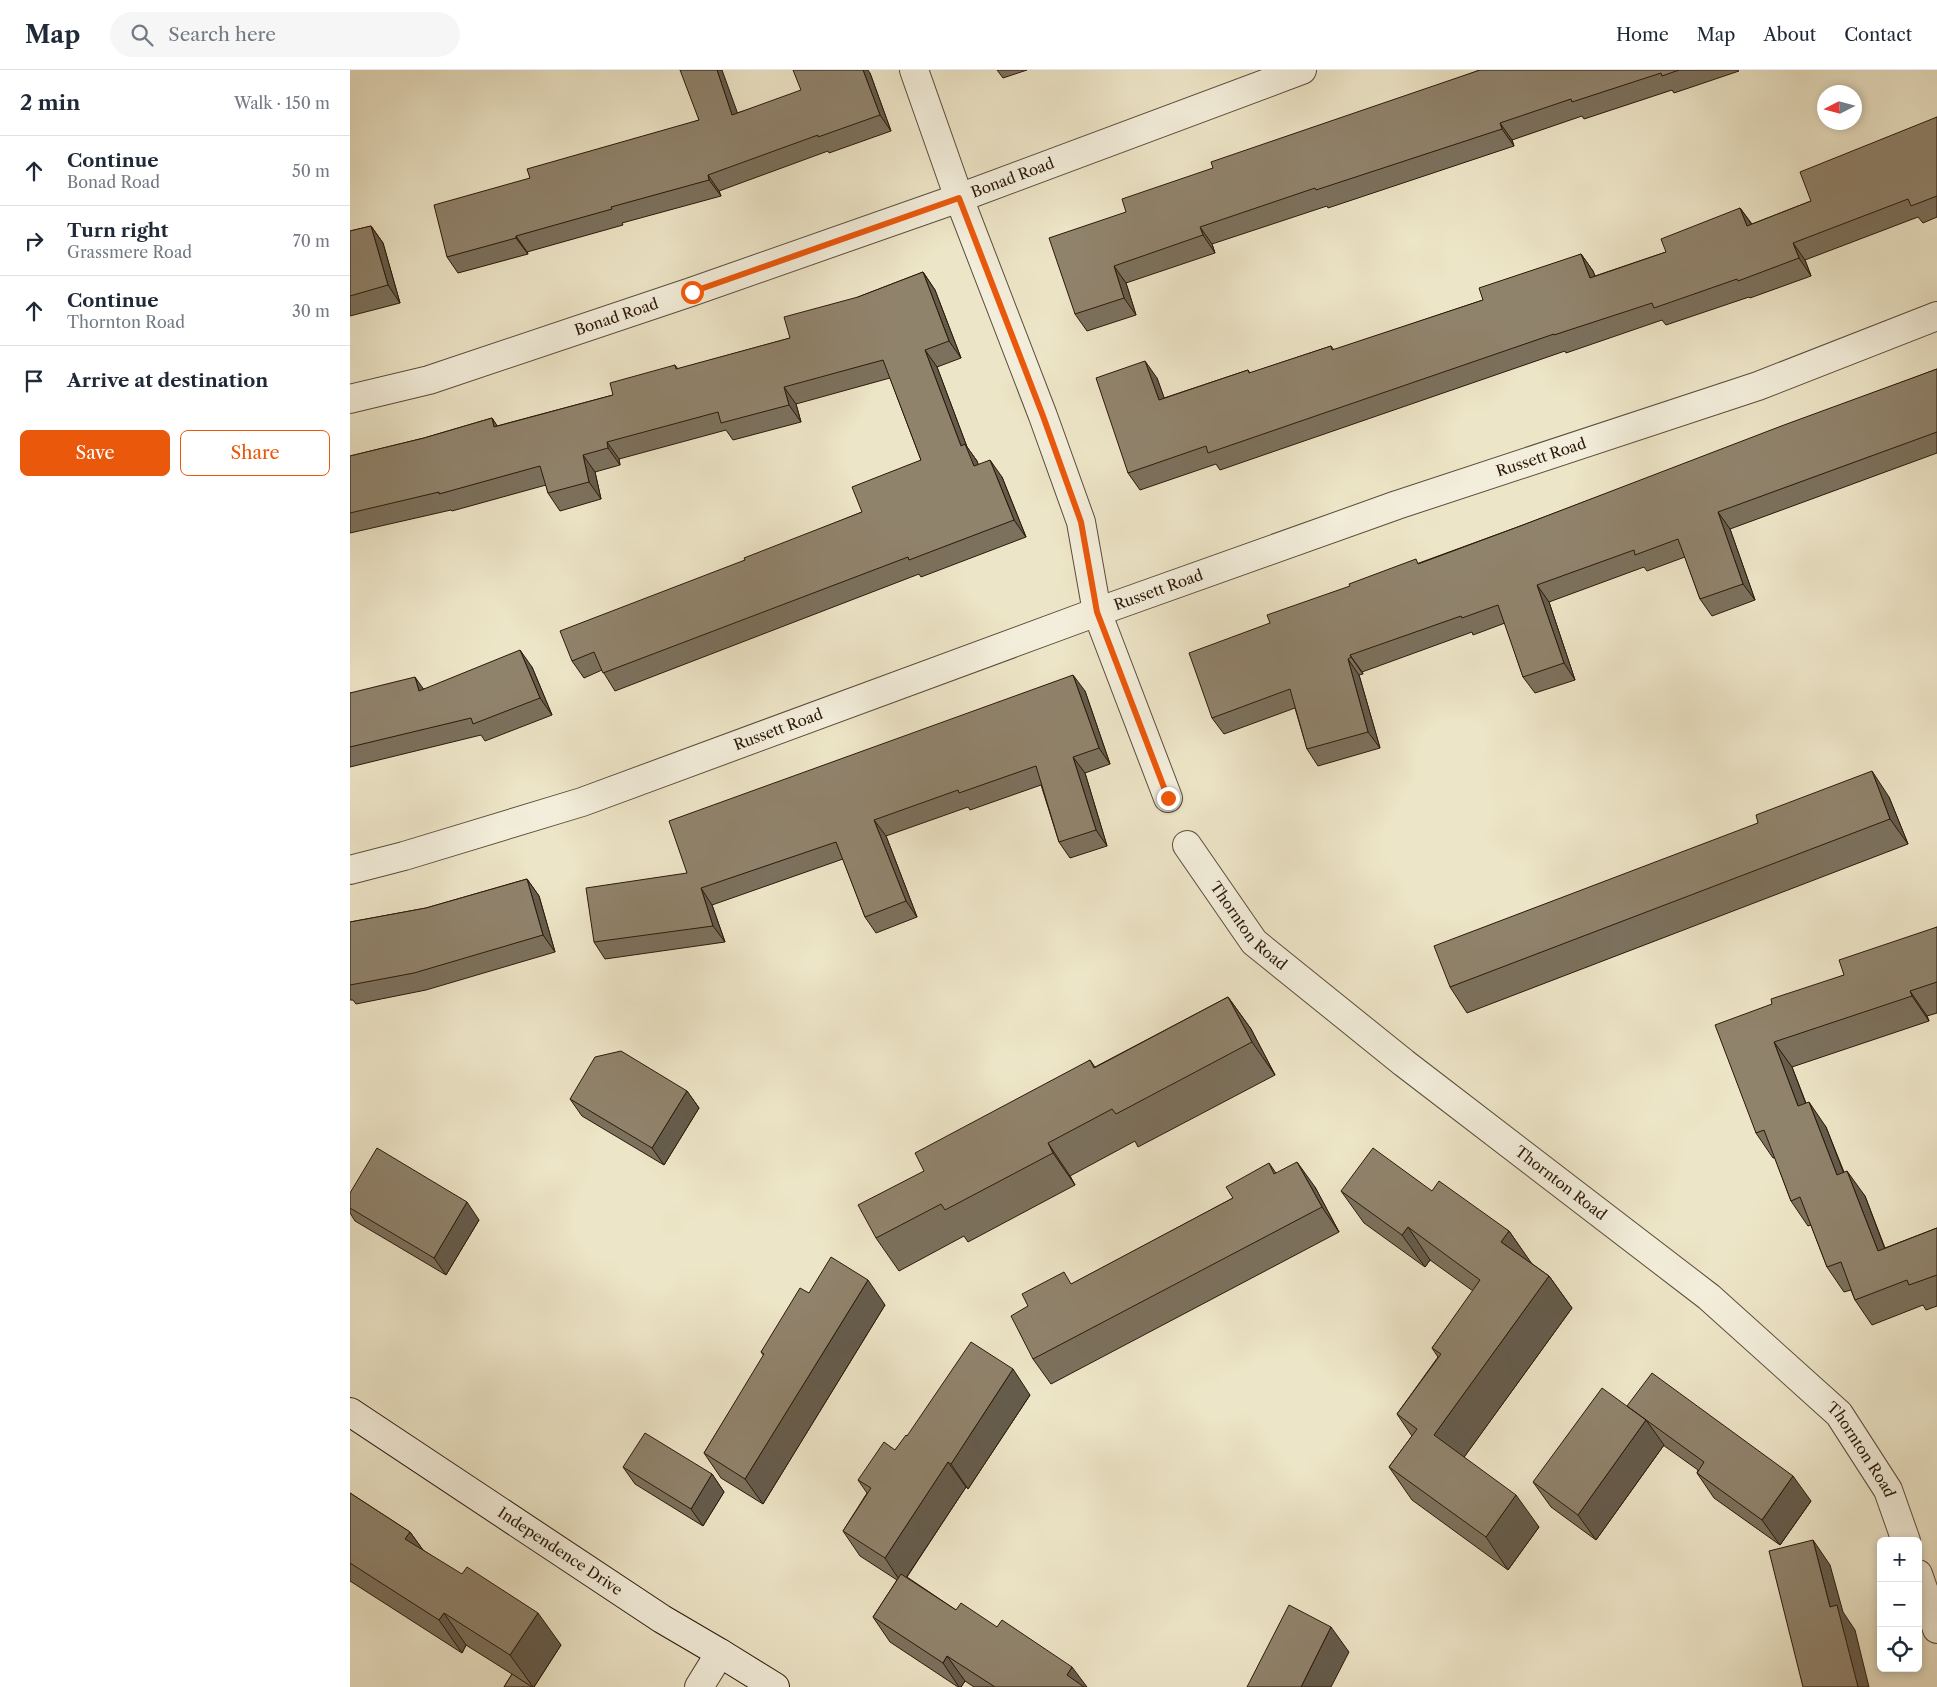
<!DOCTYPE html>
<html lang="en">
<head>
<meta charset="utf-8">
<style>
  :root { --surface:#fff; --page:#f6f6f7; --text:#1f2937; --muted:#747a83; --line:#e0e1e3; --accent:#ea580c }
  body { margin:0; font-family:"Libre Caslon Text",serif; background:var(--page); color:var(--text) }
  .controls { position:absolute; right:15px; bottom:15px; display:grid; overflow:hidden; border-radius:8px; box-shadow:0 2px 8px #0003 }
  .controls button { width:45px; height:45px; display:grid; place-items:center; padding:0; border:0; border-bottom:1px solid var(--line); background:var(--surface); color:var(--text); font:25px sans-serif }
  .compass { position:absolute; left:1467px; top:15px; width:45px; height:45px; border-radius:50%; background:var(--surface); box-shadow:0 2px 8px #0003; rotate:264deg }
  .stop { position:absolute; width:15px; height:15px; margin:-11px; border:4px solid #ea580c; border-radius:50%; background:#fff }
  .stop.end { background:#ea580c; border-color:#fff; box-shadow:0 1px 5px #0008 }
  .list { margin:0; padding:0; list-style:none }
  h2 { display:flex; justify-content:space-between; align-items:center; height:65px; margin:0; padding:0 20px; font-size:21px }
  h2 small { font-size:16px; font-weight:400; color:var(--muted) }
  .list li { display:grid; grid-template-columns:32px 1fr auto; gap:15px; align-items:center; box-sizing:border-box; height:70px; padding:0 20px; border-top:1px solid var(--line) }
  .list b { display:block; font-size:19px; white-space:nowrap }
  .list p { margin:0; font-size:16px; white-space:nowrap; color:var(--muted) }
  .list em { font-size:16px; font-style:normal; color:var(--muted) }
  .actions { display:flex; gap:10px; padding:15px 20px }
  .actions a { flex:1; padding:11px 0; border:1px solid var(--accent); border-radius:8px; text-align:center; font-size:18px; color:var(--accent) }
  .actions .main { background:var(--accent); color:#fff }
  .icon { flex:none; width:28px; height:28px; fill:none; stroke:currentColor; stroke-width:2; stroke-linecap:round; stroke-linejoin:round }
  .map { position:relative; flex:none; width:1587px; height:1617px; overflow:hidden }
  header { display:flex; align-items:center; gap:30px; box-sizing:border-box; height:70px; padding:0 25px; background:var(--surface); border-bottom:1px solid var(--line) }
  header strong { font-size:24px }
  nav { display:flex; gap:28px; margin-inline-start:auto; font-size:18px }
  .search { width:350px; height:45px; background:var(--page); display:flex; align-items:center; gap:12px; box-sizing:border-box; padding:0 18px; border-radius:28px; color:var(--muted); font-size:19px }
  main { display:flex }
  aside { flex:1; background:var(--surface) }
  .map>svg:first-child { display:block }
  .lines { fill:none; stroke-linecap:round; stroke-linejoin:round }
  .minor-casing { stroke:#5c4c39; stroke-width:30 }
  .secondary-casing { stroke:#2b190a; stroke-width:30 }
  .minor { stroke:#f3eedb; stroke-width:28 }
  .secondary { stroke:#f3eedb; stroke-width:28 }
  .wall { fill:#7c715d; stroke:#2b190a }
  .shaded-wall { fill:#655c4c; stroke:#2b190a }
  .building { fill:#90836c; stroke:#2b190a }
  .route { stroke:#ea580c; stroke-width:6 }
  .labels { text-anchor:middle; stroke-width:5; stroke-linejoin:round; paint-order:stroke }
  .street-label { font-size:15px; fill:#2b190a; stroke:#f3eedb }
</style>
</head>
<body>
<header>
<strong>Map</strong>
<div class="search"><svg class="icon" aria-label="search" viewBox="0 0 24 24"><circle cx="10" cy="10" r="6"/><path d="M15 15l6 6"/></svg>Search here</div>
<nav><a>Home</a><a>Map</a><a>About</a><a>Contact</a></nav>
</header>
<main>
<aside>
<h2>2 min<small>Walk · 150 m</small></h2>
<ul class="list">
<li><svg class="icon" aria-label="ahead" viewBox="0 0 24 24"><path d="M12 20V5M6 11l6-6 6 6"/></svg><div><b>Continue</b><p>Bonad Road</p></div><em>50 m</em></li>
<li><svg class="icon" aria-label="right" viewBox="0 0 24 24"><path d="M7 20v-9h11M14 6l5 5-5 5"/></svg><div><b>Turn right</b><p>Grassmere Road</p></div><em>70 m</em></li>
<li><svg class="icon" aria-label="ahead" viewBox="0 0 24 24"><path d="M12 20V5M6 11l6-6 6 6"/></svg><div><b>Continue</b><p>Thornton Road</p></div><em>30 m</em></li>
<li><svg class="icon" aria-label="arrive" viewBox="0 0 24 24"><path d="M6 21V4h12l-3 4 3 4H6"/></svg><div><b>Arrive at destination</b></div></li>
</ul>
<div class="actions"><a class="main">Save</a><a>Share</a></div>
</aside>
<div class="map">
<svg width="1587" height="1617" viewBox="0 0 1587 1617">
  <rect width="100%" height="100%" fill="#ede5c7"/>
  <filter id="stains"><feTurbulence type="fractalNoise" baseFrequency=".004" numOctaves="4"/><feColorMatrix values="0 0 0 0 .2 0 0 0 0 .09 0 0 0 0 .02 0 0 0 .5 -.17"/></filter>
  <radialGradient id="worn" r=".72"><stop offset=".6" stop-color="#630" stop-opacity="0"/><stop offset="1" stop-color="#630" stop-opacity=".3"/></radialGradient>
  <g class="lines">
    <defs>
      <g id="minor">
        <path d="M564 0 609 128 693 346 731 452 747 542 818 728"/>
        <path id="s1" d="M0 329 79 310 341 222 609 128 952 0"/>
        <path id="s2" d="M837 775 904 872 1054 993 1359 1227 1489 1344 1538 1420 1556 1471"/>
        <path id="s3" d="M0 800 54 786 232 732 747 542 1047 435 1408 316 1587 246"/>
        <path d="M1568 1504 1587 1559"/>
        <path d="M349 1617 370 1583"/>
      </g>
      <g id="secondary">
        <path id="s4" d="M0 1342 312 1549 370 1583 425 1617"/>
      </g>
    </defs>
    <use href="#minor" class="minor-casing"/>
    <use href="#secondary" class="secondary-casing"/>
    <use href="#minor" class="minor"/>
    <use href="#secondary" class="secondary"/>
  </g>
  <path class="wall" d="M647 0H677L653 8Z
    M1130 0H1388L1389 1 1324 23 1322 20 1234 49 1232 46 1162 70 1164 76 978 138 977 136 862 174 865 183 776 213 786 245 737 261 725 244 776 142 863 98Z
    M520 3 541 61 479 83 478 81 369 121 371 126 272 153 273 155 177 182 178 184 108 203 97 187 180 108 349 50 387 43Z
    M1587 47V147L1573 153 1568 147 1455 190 1461 206 1400 228 1399 227 1316 255 1312 250 1216 283 1215 281 870 400 866 394 790 420 778 403 807 308 814 328 898 300 900 303 981 276 984 280 1133 230 1231 184 1243 201 1245 206 1316 182 1390 138 1402 154 1461 131Z
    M21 156 33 173 50 233 0 246V161Z
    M573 202 585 220 611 288 587 297 617 377 627 391 628 395 652 407 676 467 571 507 569 504 265 621 252 600 234 608 222 591 395 490 512 442 571 390 540 308 446 334 451 352 383 370 376 360 269 389 270 395 245 402 251 429 210 441 198 423 196 415 102 441 101 440 0 463V386L74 368 142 348 147 356 263 325 325 295 328 299 440 268 508 227Z
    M1587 299V383L1380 459 1405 530 1362 546 1350 529 1335 487 1297 501 1294 497 1199 532 1225 610 1185 623 1173 607 1155 553 1123 565 1122 562 1012 602 1013 604 1009 605 1030 678 968 696 957 679 945 638 874 664 862 648 920 553 1069 493 1173 455Z
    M182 597 202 645 135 671 131 665 0 697V623L74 619Z
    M735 621 760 694 735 703 757 776 720 788 709 772 691 715 620 740 618 737 536 766 567 847 526 863 515 847 493 789 362 835 375 872 255 889 244 872 337 803Z
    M1539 727 1558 774 1117 943 1100 917 1408 753Z
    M177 809 189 826 205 882 76 920 6 934 3 930H0V852L76 838Z
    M1587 857V943L1577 946 1579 951 1442 997 1456 1033 1476 1057 1494 1102 1515 1126 1535 1178 1587 1158V1236L1576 1240 1573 1235 1522 1255 1505 1230 1501 1220 1494 1222 1477 1197 1461 1155 1458 1156 1441 1131 1425 1088H1423L1406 1063 1422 934 1494 905Z
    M878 927 901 959 925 1005 788 1077 785 1071 720 1106 725 1115 618 1172 614 1166 549 1201 526 1168 574 1101 740 990 745 997Z
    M337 1021 349 1038 314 1095 232 1046 220 1029Z
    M919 1093 926 1103 965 1117 989 1162 701 1314 683 1289 722 1214 883 1128Z
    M991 1121H1082L1159 1161 1181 1193 1199 1206 1222 1238 1114 1387 1189 1457 1158 1500 1062 1430 1039 1397 1062 1366 1047 1344 1088 1287 1082 1278 1123 1221 1080 1190 1075 1197 1014 1153Z
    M0 1123 129 1150 96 1205 5 1151 0 1143Z
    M459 1223 535 1235 413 1434 371 1408 354 1383 414 1286 411 1282Z
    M680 1325 618 1419 616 1417 557 1507 606 1540 737 1617H624L615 1611 611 1617H608L540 1572 523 1547 547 1510 510 1486 493 1461 517 1423 508 1410 545 1380 557 1366Z
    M1277 1336 1461 1431 1430 1475 1364 1428 1347 1403 1348 1400 1313 1375H1314L1246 1470 1201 1437 1183 1412Z
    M273 1397 362 1404 374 1422 353 1456 285 1414Z
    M0 1423 60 1462 73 1480 211 1575 184 1617H154L162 1604 116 1575 112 1583 0 1511Z"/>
  <path class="shaded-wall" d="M367 0H372L394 61 382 45Z
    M513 0H518L520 3 541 61 530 45Z
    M1150 53 1162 70 1164 76 1152 59Z
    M358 105 369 121 371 126 359 110Z
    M1390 138 1402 155 1397 156Z
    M21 156 33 173 50 233 38 215Z
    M850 157 862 174 865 183 853 165Z
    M166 166 177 182 178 184 166 168Z
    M1443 173 1455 190 1461 206 1449 188Z
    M1231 184 1243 201 1252 225 1240 208Z
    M764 196 776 213 786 245 774 228Z
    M573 202 585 220 611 288 599 271Z
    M575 280 587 297 617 377 627 391 636 413 611 376Z
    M795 291 807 308 821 347 809 330Z
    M434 317 446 334 451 352 439 335Z
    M142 348 154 366 144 357Z
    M257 372 269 389 270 395 258 378Z
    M233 385 245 402 251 429 239 412Z
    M640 390 652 407 676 467 664 450Z
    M1368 442 1380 459 1405 530 1393 514Z
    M1187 515 1199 532 1225 610 1214 593Z
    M170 580 182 597 202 645 190 628Z
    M1000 585 1012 602 1013 604 1001 587Z
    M998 589 1009 605 1030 678 1018 662Z
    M723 605 735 621 760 694 749 678Z
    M65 607 77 624 69 621Z
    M723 687 735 703 757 776 746 760Z
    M1522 701 1539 727 1558 774 1540 749Z
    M524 750 536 766 567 847 556 831Z
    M177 809 189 826 205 882 193 865Z
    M351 818 362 835 375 872 363 856Z
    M1560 921 1577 946 1579 951 1562 926Z
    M878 927 901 959 925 1005 902 972Z
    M1424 972 1442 997 1466 1061 1448 1036Z
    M337 1021 349 1038 314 1095 302 1078Z
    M1459 1032 1476 1057 1504 1130 1487 1105Z
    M698 1073 720 1106 725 1115 703 1083Z
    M947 1092 965 1117 989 1162 972 1137Z
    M1497 1101 1515 1126 1545 1206 1528 1181Z
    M117 1132 129 1150 96 1205 84 1188Z
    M1058 1157 1080 1190 1075 1197 1052 1165Z
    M1159 1161 1182 1194 1151 1172Z
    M1199 1206 1222 1238 1107 1397 1084 1365Z
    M518 1210 535 1235 413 1434 395 1409Z
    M663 1299 680 1325 618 1419 601 1394Z
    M1296 1350 1314 1375 1246 1470 1228 1445Z
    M598 1392 616 1417 552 1514 535 1488Z
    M362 1404 374 1422 353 1456 341 1439Z
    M1443 1406 1461 1431 1430 1475 1412 1450Z
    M1166 1425 1189 1457 1158 1500 1136 1467Z
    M60 1462 83 1494 55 1469Z
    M1463 1470 1480 1495 1493 1542 1505 1560 1519 1617H1508L1480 1537Z
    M94 1543 116 1575 112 1583 89 1550Z
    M188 1543 211 1575 184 1617H183L160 1585Z
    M981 1557 999 1582 981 1617H951Z
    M597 1586 615 1611 611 1617H609L593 1593Z
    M722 1597 737 1617H725L717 1605Z"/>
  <path class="building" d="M330 0H367L382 45 451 20 443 0H513L530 45 468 67V65L358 105 359 110 261 137 262 139 166 166V168L97 187 84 135 180 108 177 99 349 50Z
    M1130 0H1329L1312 6 1311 3 1222 32 1221 29 1150 53 1152 59 966 120 965 118 850 157 853 165 764 196 774 228 725 244 699 168 776 142 772 129 863 98 861 92Z
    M1587 47V126L1561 136 1558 129 1443 173 1449 188 1388 211 1387 209 1304 238 1302 233 1204 265V264L858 383 856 376 778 403 746 308 795 291 809 330 898 300 899 303 981 276 982 280 1133 230 1129 218 1231 184 1240 208 1316 182 1311 169 1390 138 1397 156 1461 131 1450 102Z
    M21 156 38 215 0 226V161Z
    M573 202 599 271 575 280 611 376 615 374 624 396 640 390 664 450 559 490 558 487 253 603 244 582 222 591 210 561 395 490 394 488 512 442 502 417 571 390 533 290 434 317 439 335 371 353 368 342 257 372 258 378 233 385 239 412 198 423 190 396 89 424V422L0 443V386L74 368 142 348 144 357 263 325 260 313 325 295 326 299 440 268 434 247 508 227Z
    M1587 299V362L1368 442 1393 514 1350 529 1328 469 1285 485 1284 480 1187 515 1214 593 1173 607 1148 535 1112 548 1111 546 1000 585 1001 587 998 589 1018 662 957 679 940 619 862 648 839 583 920 553 917 545 1000 516 999 514 1066 489 1068 494 1173 455 1434 355Z
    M170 580 190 628 123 654 121 648 0 677V623L65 607 69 621Z
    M723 605 749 678 723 687 746 760 709 772 686 696 609 723 608 720 524 750 556 831 515 847 486 772 351 818 363 856 244 872 236 818 337 803 319 751Z
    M1522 701 1540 749 1100 917 1084 876 1408 753 1406 745Z
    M177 809 193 865 64 903 0 915V852L76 838Z
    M1587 857V912L1560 921 1562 926 1424 972 1448 1036 1459 1032 1487 1105 1497 1101 1528 1181 1587 1158V1205L1559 1215 1557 1210 1505 1230 1491 1192 1477 1197 1450 1127 1441 1131 1414 1060 1406 1063 1365 955 1422 934 1421 929 1494 905 1489 890Z
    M878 927 902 972 766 1044 762 1039 698 1073 703 1083 595 1140 591 1134 526 1168 508 1135 574 1101 565 1083 740 990 744 998Z
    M271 981 337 1021 302 1078 220 1029 245 987Z
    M27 1078 117 1132 84 1188 0 1138V1123Z
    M1023 1078 1082 1121 1089 1111 1159 1161 1151 1172 1199 1206 1084 1365 1166 1425 1136 1467 1039 1397 1067 1359 1047 1344 1091 1284 1082 1278 1130 1210 1058 1157 1052 1165 991 1121Z
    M947 1092 972 1137 683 1289 661 1246 678 1236 672 1224 714 1202 721 1214 883 1128 876 1117 919 1093 924 1104Z
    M481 1187 518 1210 395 1409 354 1383 414 1284 411 1282 450 1218 459 1223Z
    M621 1272 663 1299 601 1394 598 1392 535 1488 493 1461 521 1418 508 1410 534 1372 545 1380 556 1365 557 1366Z
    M1302 1303 1443 1406 1412 1450 1347 1403 1354 1392 1277 1336Z
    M1252 1318 1296 1350 1228 1445 1183 1412Z
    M295 1363 362 1404 341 1439 273 1397Z
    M0 1423 60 1462 55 1469 112 1504 117 1497 188 1543 160 1585 94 1543 89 1550 0 1493Z
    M1463 1470 1480 1537 1487 1535 1508 1617H1453L1419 1481Z
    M551 1504 606 1540 611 1533 647 1557 652 1550 722 1597 717 1605 734 1617H645L597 1586 593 1593 523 1547Z
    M939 1535 981 1557 951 1617H897Z
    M162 1604 182 1617H154Z"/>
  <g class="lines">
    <path class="route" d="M342 222 609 128 693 346 731 452 747 542 818 728"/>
  </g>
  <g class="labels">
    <g class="street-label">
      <text dy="5" stroke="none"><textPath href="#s1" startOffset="699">Bonad Road</textPath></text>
      <text dy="5" stroke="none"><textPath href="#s1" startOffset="279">Bonad Road</textPath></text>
      <text dy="5" stroke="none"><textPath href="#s3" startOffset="1261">Russett Road</textPath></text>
      <text dy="5" stroke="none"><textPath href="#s3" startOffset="856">Russett Road</textPath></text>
      <text dy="5" stroke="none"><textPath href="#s3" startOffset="451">Russett Road</textPath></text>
      <text dy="5" stroke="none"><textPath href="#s2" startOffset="102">Thornton Road</textPath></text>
      <text dy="5" stroke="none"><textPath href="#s2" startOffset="508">Thornton Road</textPath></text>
      <text dy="5" stroke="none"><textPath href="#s2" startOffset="912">Thornton Road</textPath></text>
      <text dy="5" stroke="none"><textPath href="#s4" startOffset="252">Independence Drive</textPath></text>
    </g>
  </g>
  <rect width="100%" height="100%" filter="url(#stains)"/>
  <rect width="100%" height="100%" fill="url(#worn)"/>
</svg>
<div class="controls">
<button>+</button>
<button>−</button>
<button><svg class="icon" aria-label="locate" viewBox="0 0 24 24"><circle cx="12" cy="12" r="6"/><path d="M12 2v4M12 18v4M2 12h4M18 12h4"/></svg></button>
</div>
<svg class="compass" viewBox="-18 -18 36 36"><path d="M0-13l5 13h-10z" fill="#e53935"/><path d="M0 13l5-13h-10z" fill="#747a83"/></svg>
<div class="stop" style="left:342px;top:222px"></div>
<div class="stop end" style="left:818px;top:728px"></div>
</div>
</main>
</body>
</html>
